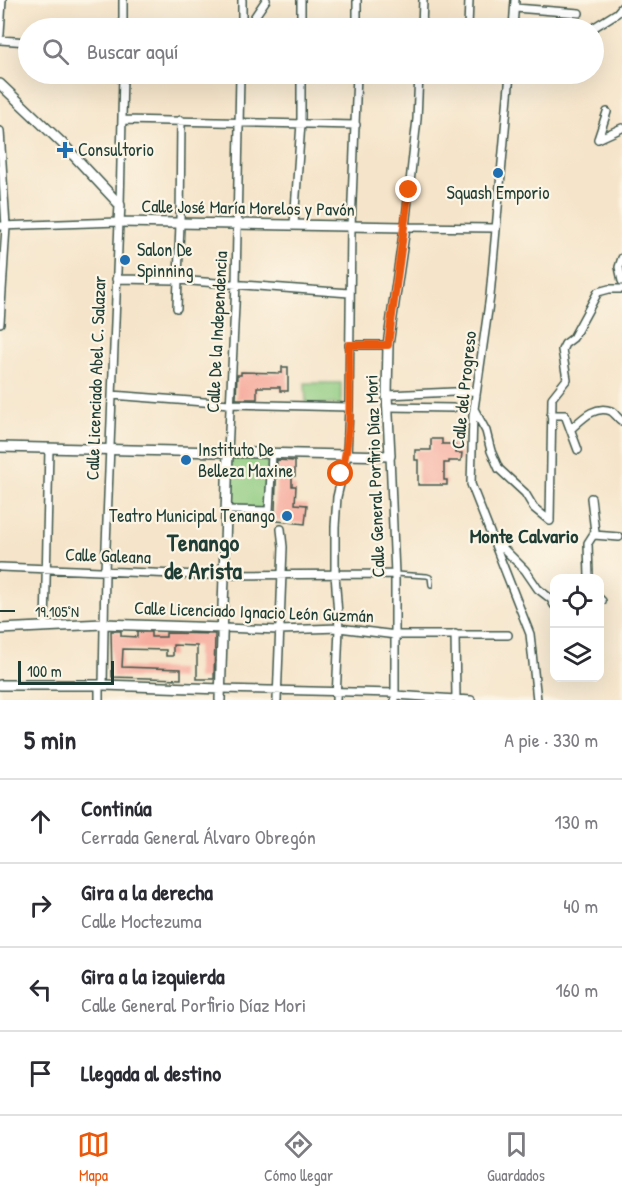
<!DOCTYPE html>
<html lang="es">
<head>
<meta charset="utf-8">
<style>
  :root { --surface:#fff; --page:#f2f2f3; --text:#2b2b33; --muted:#7c7c81; --line:#e1e1e2; --accent:#ea580c }
  body { margin:0; font-family:"Patrick Hand",sans-serif; background:var(--page); color:var(--text) }
  .controls { position:absolute; right:18px; bottom:18px; display:grid; overflow:hidden; border-radius:12px; box-shadow:0 6px 24px #0002 }
  .controls button { width:54px; height:54px; display:grid; place-items:center; padding:0; border:0; border-bottom:2px solid var(--line); background:var(--surface); color:var(--text); font:30px sans-serif }
  .scale { position:absolute; left:18px; bottom:15px; width:96px; box-sizing:border-box; padding-left:6px; border:3px solid #1f3d34; border-top:0; font-size:16px; line-height:21px; white-space:nowrap; color:#1f3d34; -webkit-text-stroke:4px #fcf5e5; paint-order:stroke }
  .stop { position:absolute; width:18px; height:18px; margin:-14px; border:4px solid #ea580c; border-radius:50%; background:#fff }
  .stop.end { background:#ea580c; border-color:#fff; box-shadow:0 2px 6px #0008 }
  .list { margin:0; padding:0; list-style:none }
  h2 { display:flex; justify-content:space-between; align-items:center; height:78px; margin:0; padding:0 24px; font-size:26px }
  h2 small { font-size:20px; font-weight:400; color:var(--muted) }
  .list li { display:grid; grid-template-columns:39px 1fr auto; gap:18px; align-items:center; box-sizing:border-box; height:84px; padding:0 24px; border-top:2px solid var(--line) }
  .list b { display:block; font-size:22px; white-space:nowrap }
  .list p { margin:0; font-size:20px; white-space:nowrap; color:var(--muted) }
  .list em { font-size:20px; font-style:normal; color:var(--muted) }
  .icon { flex:none; width:33px; height:33px; fill:none; stroke:currentColor; stroke-width:2; stroke-linecap:round; stroke-linejoin:round }
  .map { position:relative; flex:none; width:622px; height:700px; overflow:hidden }
  .search { position:absolute; background:var(--surface); box-shadow:0 6px 24px #0002; left:18px; right:18px; top:18px; height:66px; display:flex; align-items:center; gap:15px; box-sizing:border-box; padding:0 21px; border-radius:33px; color:var(--muted); font-size:22px }
  .sheet { height:414px; background:var(--surface) }
  nav { display:flex; justify-content:space-around; align-items:center; box-sizing:border-box; height:84px; border-top:2px solid var(--line); background:var(--surface); font-size:16px; color:var(--muted) }
  nav a { display:grid; justify-items:center; gap:3px }
  nav .on { color:var(--accent) }
  .map>svg:first-child { display:block }
  .green { fill:#8ecb80; stroke:#56845a; stroke-width:1.5 }
  .building { fill:#f6ac9e }
  .lines { fill:none; stroke-linecap:round; stroke-linejoin:round }
  .lane-casing { stroke:#3f564a; stroke-width:6 }
  .street-casing { stroke:#3f564a; stroke-width:10 }
  .secondary-casing { stroke:#3f564a; stroke-width:12 }
  .lane { stroke:#fff; stroke-width:3 }
  .street { stroke:#fff; stroke-width:7 }
  .secondary { stroke:#fff; stroke-width:9 }
  .route { stroke:#ea580c; stroke-width:8 }
  .ticks { fill:none; stroke:#1f3d34; stroke-width:2 }
  .poi-dot { fill:#1f6fb2; stroke:#fcf5e5; stroke-width:2 }
  .labels { text-anchor:middle; stroke-width:4.5; stroke-linejoin:round; paint-order:stroke }
  .poi-label { font-size:18px; fill:#1f3d34; stroke:#fcf5e5; text-anchor:start }
  .street-label { font-size:18px; fill:#1f3d34; stroke:#fcf5e5 }
  .neighbourhood-label { font-size:20px; font-weight:bold; fill:#1f3d34; stroke:#fcf5e5 }
  .district-label { font-size:24px; font-weight:bold; fill:#1f3d34; stroke:#fcf5e5 }
  .ticks-label { font-size:15px; text-anchor:middle; fill:#1f3d34; stroke:#fcf5e5; stroke-width:4.5; stroke-linejoin:round; paint-order:stroke }
</style>
</head>
<body>
<div class="map">
<svg width="622" height="700" viewBox="0 0 622 700">
  <rect width="100%" height="100%" fill="#fcf5e5"/>
  <filter id="ink" filterUnits="userSpaceOnUse"><feTurbulence type="fractalNoise" baseFrequency=".0167" numOctaves="2"/><feDisplacementMap in="SourceGraphic" scale="12" xChannelSelector="R" yChannelSelector="G"/><feConvolveMatrix kernelMatrix="1 2 1 2 8 2 1 2 1" color-interpolation-filters="sRGB"/></filter>
  <filter id="wash" filterUnits="userSpaceOnUse"><feTurbulence type="fractalNoise" baseFrequency=".008" numOctaves="4" result="noise"/><feDisplacementMap in="SourceGraphic" scale="24" xChannelSelector="R" yChannelSelector="G"/><feGaussianBlur stdDeviation="1.35" result="paint"/><feColorMatrix in="noise" values="0 0 0 0 0 0 0 0 0 0 0 0 0 0 0 0 0 1.4 0 .05"/><feComposite in="paint" operator="in"/></filter>
  <g filter="url(#wash)">
    <rect width="100%" height="100%" fill="#f5e4c9"/>
    <path class="green" d="M305 383H341V405L306 403Z
      M230 456 269 457 267 510 228 509Z"/>
    <g id="blocks">
      <path class="building" d="M282 367H288V391H280V387H257V399H236L237 375H241V372L282 373Z
        M431 439H442V444H455V453H462L461 461H449V463H444V480H447V485H418V460H415V450H431Z
        M277 460 295 461V476H292V486H296L295 504 307 505 305 524 277 521 275 518 270 517 275 511Z
        M111 631H121V636L137 637V632H151V637H166V633L215 634 214 679H197V646L173 645V656H166V650L123 649 122 667 181 669V679L112 677Z"/>
    </g>
  </g>
  <g filter="url(#ink)">
    <use href="#blocks" fill-opacity="0" stroke="#3f564a" stroke-width="1.5"/>
    <g class="lines">
      <defs>
        <path id="lane" d="M395 574 427 576 430 577 431 585"/>
        <path id="street" d="M123 0V28
          M301 0V28
          M357 0V28
          M515 8 579 13
          M123 28H146
          M242 28V0
          M247 28 266 0
          M422 28 423 0
          M468 28 469 0
          M513 28 515 0
          M593 28 617 13 622 7
          M0 34 2 0
          M0 40 28 42
          M419 74 417 119 405 227 495 228
          M472 74 528 76 540 74
          M510 74 490 296 473 416 471 484 530 634 537 700
          M123 120 356 125
          M0 131 6 226 0 323
          M598 139 607 112
          M598 139 622 128
          M120 205 123 74
          M294 224 301 123V74
          M0 226 119 222 105 571 103 685
          M622 258 619 267 622 281
          M116 279 178 280 349 293
          M177 308 180 223 181 120
          M349 345H388
          M112 395 230 404 349 407
          M387 395 476 391
          M388 407 453 408
          M474 409 486 431 491 451 499 469 525 493 534 508 550 521
          M551 415H565L578 450
          M572 428C583 418 595 405 611 411 615 413 618 419 622 421
          M228 452 236 284 240 74
          M390 456 395 574V700
          M227 510 269 511 272 454
          M550 521 552 398 567 379 562 350 565 344 573 338 598 292 609 289H622
          M594 535 619 537
          M496 541 525 570 538 589 551 599 554 605
          M0 567 201 575 395 574
          M589 578 588 543 595 532 591 498
          M600 599 602 601
          M45 627 49 449
          M223 628 279 630 339 628 396 635H508
          M455 634 456 699
          M221 689 395 693
          M395 695 471 700
          M99 700V685
          M277 700 283 547 281 529
          M336 700 339 628 335 574V527L337 497 347 455 349 407 351 226 357 74"/>
        <path id="secondary" d="M0 84 62 143 120 205 119 222 405 227 388 345 387 395 390 456 0 447
          M0 629 103 624 223 628
          M0 685H103L221 689
          M220 700 228 452"/>
      </defs>
      <use href="#lane" class="lane-casing"/>
      <use href="#street" class="street-casing"/>
      <use href="#secondary" class="secondary-casing"/>
      <use href="#lane" class="lane"/>
      <use href="#street" class="street"/>
      <use href="#secondary" class="secondary"/>
    </g>
  </g>
  <g class="lines" filter="url(#ink)">
    <path class="route" d="M341 474C353 433 349 387 349 345H388L409 190"/>
  </g>
  <path class="ticks" d="M0 611H15"/>
  <g class="poi-dot">
    <path d="M62 141h6v6h6v6h-6v6h-6v-6h-6v-6h6z"/>
    <circle cx="498" cy="173" r="6"/>
    <circle cx="125" cy="260" r="6"/>
    <circle cx="186" cy="460" r="6"/>
    <circle cx="287" cy="516" r="6"/>
  </g>
  <g class="labels">
    <g class="poi-label">
      <text x="78" y="156">Consultorio</text>
      <text x="498" y="199" text-anchor="middle">Squash Emporio</text>
      <text x="137" y="256">Salon De<tspan x="137" dy="21">Spinning</tspan></text>
      <text x="198" y="456">Instituto De<tspan x="198" dy="21">Belleza Maxine</tspan></text>
      <text x="275" y="522" text-anchor="end">Teatro Municipal Tenango</text>
    </g>
    <g class="street-label">
      <text transform="translate(248 208) rotate(1)" y="6">Calle José María Morelos y Pavón</text>
      <text transform="translate(217 332) rotate(-87)" y="6">Calle De la Independencia</text>
      <text transform="translate(96 378) rotate(-88)" y="6">Calle Licenciado Abel C. Salazar</text>
      <text transform="translate(464 390) rotate(-84)" y="6">Calle del Progreso</text>
      <text transform="translate(375 476) rotate(-92)" y="6">Calle General Porfirio Díaz Mori</text>
      <text transform="translate(108 556) rotate(2)" y="6">Calle Galeana</text>
      <text transform="translate(254 612) rotate(2)" y="6">Calle Licenciado Ignacio León Guzmán</text>
    </g>
    <g class="neighbourhood-label">
      <text x="524" y="543">Monte Calvario</text>
    </g>
    <g class="district-label">
      <text x="203" y="551">Tenango<tspan x="203" dy="28">de Arista</tspan></text>
    </g>
  </g>
  <g class="ticks-label">
    <text x="57" y="617">19.105°N</text>
  </g>
</svg>
<div class="controls">
<button><svg class="icon" aria-label="locate" viewBox="0 0 24 24"><circle cx="12" cy="12" r="6"/><path d="M12 2v4M12 18v4M2 12h4M18 12h4"/></svg></button>
<button><svg class="icon" aria-label="layers" viewBox="0 0 24 24"><path d="M12 4l9 5-9 5-9-5zM3 14l9 5 9-5"/></svg></button>
</div>
<div class="scale">100 m</div>
<div class="stop" style="left:341px;top:474px"></div>
<div class="stop end" style="left:409px;top:190px"></div>
<div class="search"><svg class="icon" aria-label="search" viewBox="0 0 24 24"><circle cx="10" cy="10" r="6"/><path d="M15 15l6 6"/></svg>Buscar aquí</div>
</div>
<section class="sheet">
<h2>5 min<small>A pie · 330 m</small></h2>
<ul class="list">
<li><svg class="icon" aria-label="ahead" viewBox="0 0 24 24"><path d="M12 20V5M6 11l6-6 6 6"/></svg><div><b>Continúa</b><p>Cerrada General Álvaro Obregón</p></div><em>130 m</em></li>
<li><svg class="icon" aria-label="right" viewBox="0 0 24 24"><path d="M7 20v-9h11M14 6l5 5-5 5"/></svg><div><b>Gira a la derecha</b><p>Calle Moctezuma</p></div><em>40 m</em></li>
<li><svg class="icon" aria-label="left" viewBox="0 0 24 24"><path d="M17 20v-9H6M10 6l-5 5 5 5"/></svg><div><b>Gira a la izquierda</b><p>Calle General Porfirio Díaz Mori</p></div><em>160 m</em></li>
<li><svg class="icon" aria-label="arrive" viewBox="0 0 24 24"><path d="M6 21V4h12l-3 4 3 4H6"/></svg><div><b>Llegada al destino</b></div></li>
</ul>
</section>
<nav>
<a class="on"><svg class="icon" aria-label="map" viewBox="0 0 24 24"><path d="M3 6l6-2 6 2 6-2v14l-6 2-6-2-6 2zM9 4v14M15 6v14"/></svg>Mapa</a>
<a><svg class="icon" aria-label="directions" viewBox="0 0 24 24"><path d="M12 3l9 9-9 9-9-9zM9 14v-3h6M13 9l2 2-2 2"/></svg>Cómo llegar</a>
<a><svg class="icon" aria-label="saved" viewBox="0 0 24 24"><path d="M7 4h10v16l-5-4-5 4z"/></svg>Guardados</a>
</nav>
</body>
</html>
